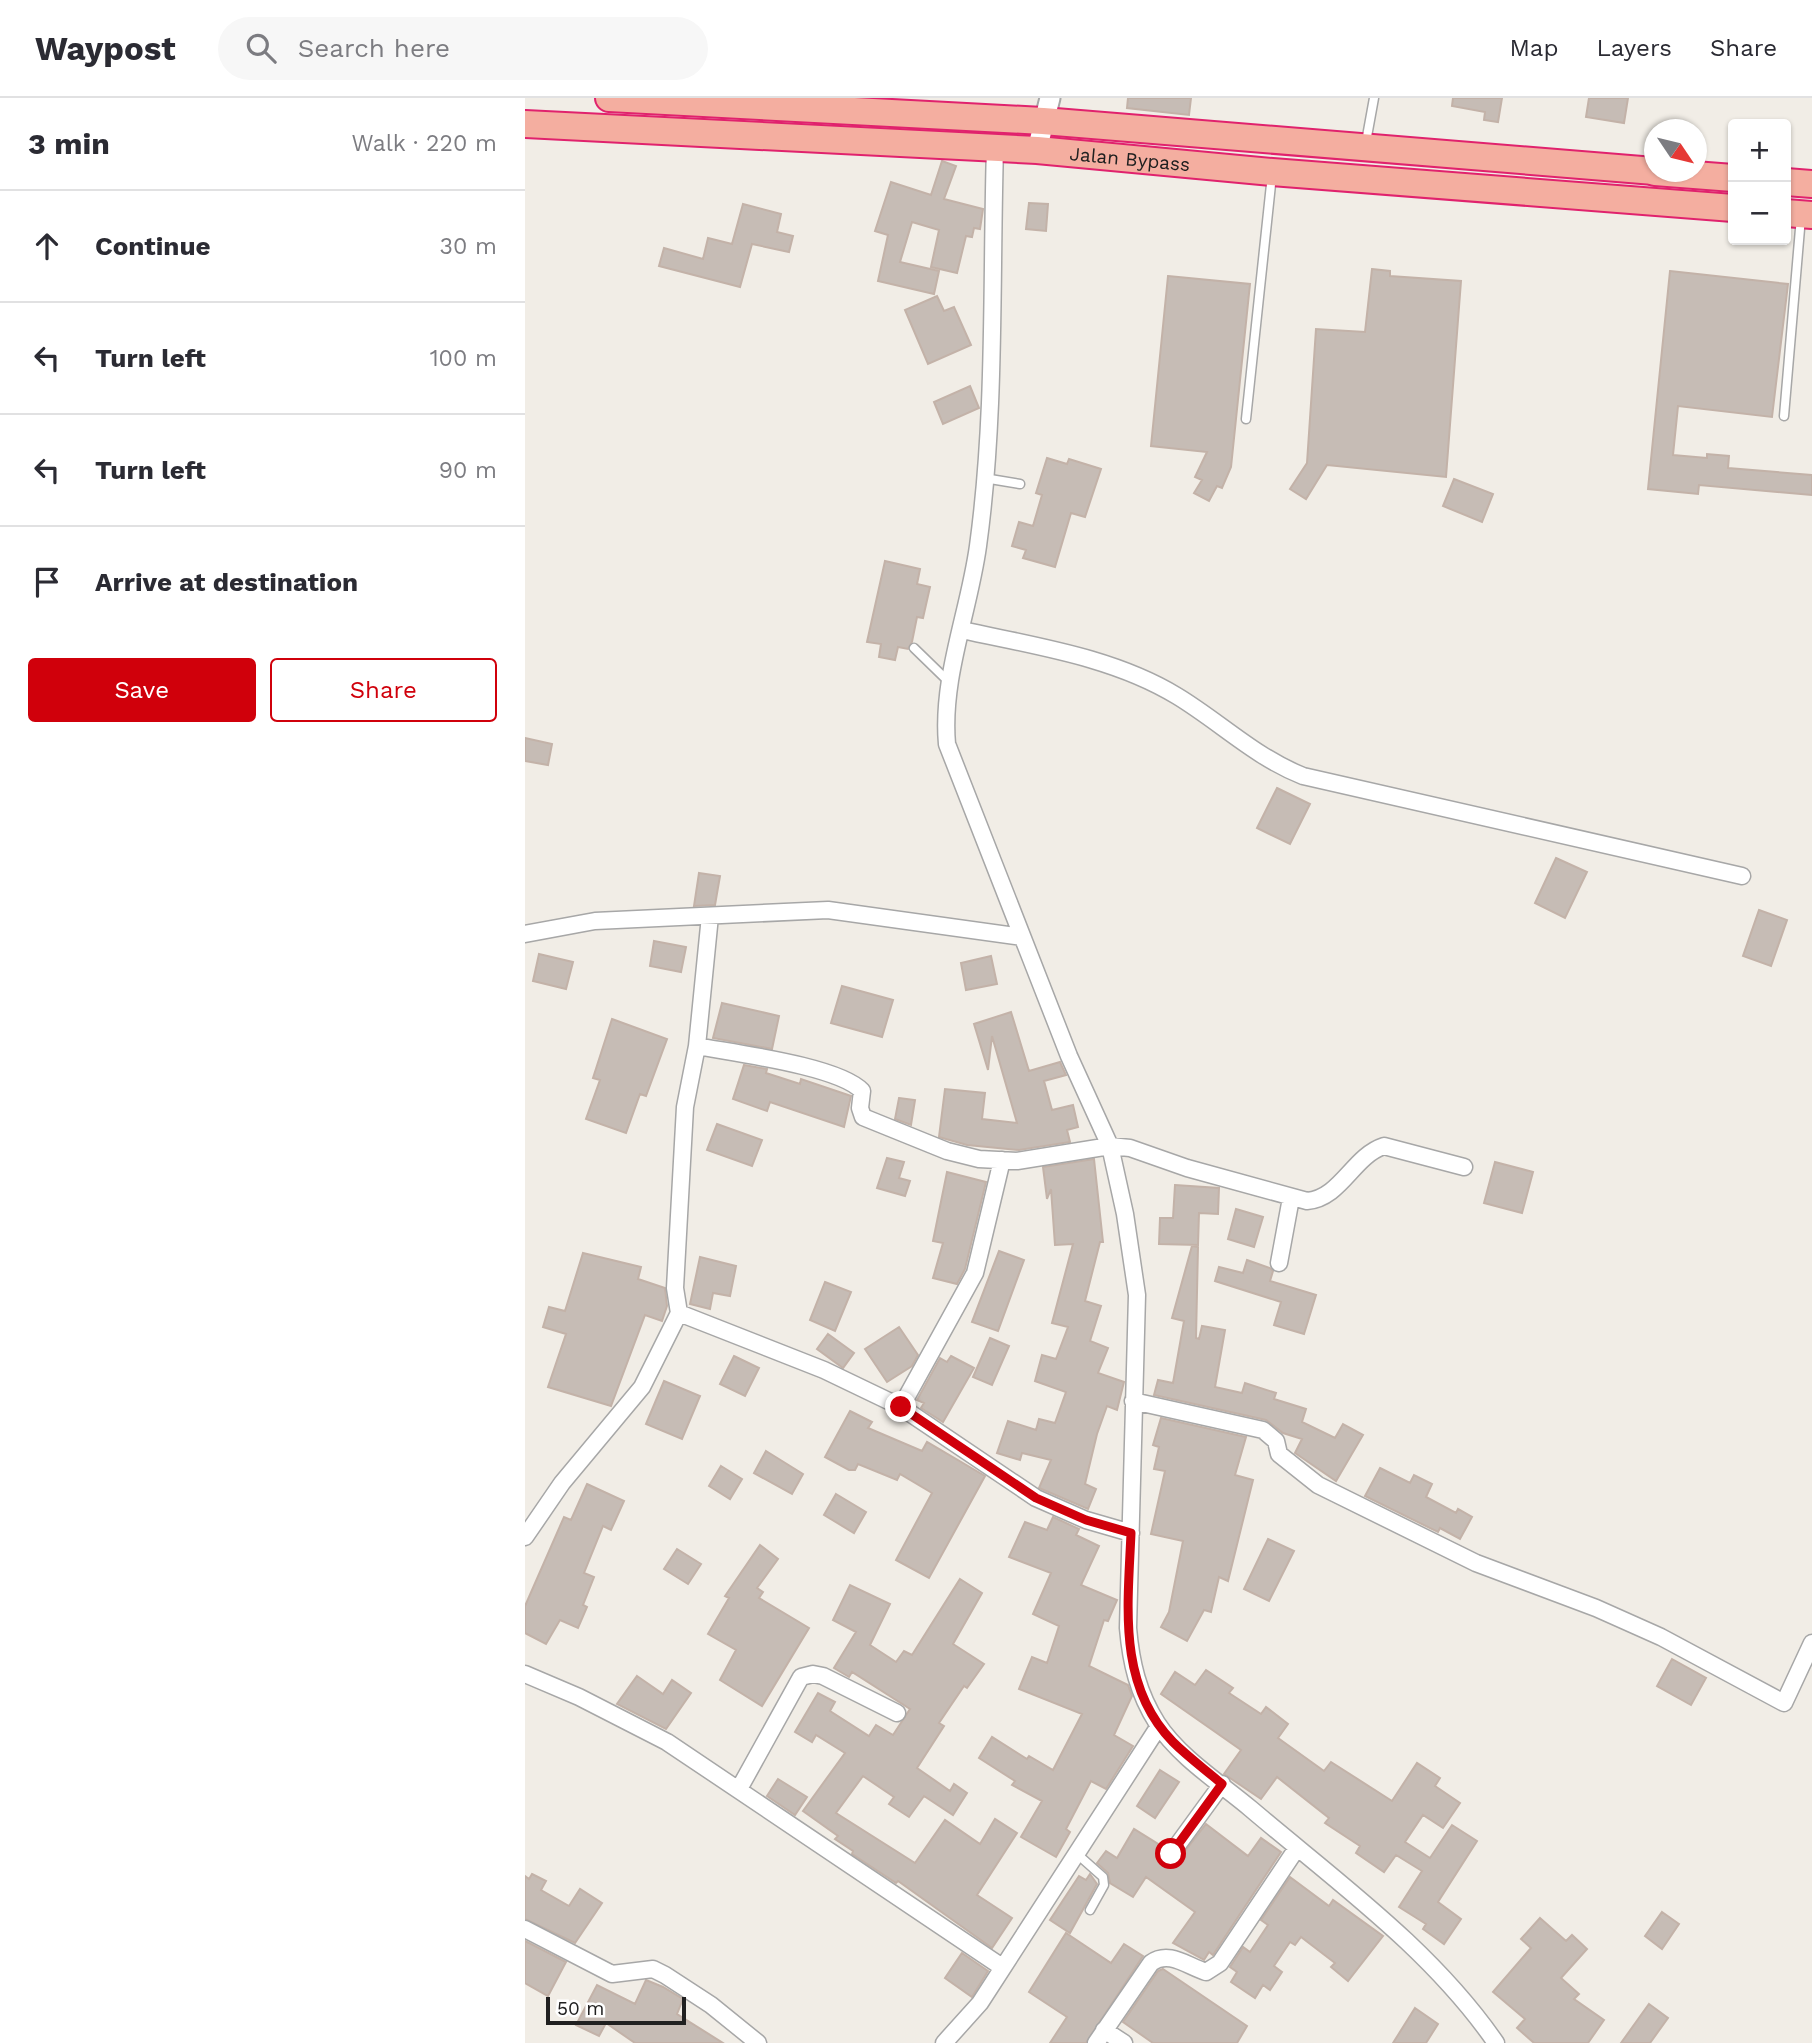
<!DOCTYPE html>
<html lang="en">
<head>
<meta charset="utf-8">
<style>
  :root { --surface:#fff; --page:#f7f7f7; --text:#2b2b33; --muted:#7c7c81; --line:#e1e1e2; --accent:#d0000b }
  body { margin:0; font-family:"Work Sans",sans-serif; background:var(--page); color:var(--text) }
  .controls { position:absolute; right:21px; top:21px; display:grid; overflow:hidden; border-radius:7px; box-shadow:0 2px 5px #0004 }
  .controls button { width:63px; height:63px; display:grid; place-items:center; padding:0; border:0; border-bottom:2px solid var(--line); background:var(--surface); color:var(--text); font:35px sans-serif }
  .compass { position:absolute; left:1119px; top:21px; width:63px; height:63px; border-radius:50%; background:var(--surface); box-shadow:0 2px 5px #0004; rotate:125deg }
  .scale { position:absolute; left:21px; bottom:18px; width:140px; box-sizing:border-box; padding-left:7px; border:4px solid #202020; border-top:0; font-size:19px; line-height:24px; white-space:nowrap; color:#202020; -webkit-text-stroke:5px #fff; paint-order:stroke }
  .stop { position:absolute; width:21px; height:21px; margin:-16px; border:5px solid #d0000b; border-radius:50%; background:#fff }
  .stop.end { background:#d0000b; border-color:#fff; box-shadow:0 2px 7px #0008 }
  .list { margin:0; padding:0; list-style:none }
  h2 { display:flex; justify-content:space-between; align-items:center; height:91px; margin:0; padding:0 28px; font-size:30px }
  h2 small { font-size:23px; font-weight:400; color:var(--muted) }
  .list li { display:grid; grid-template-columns:46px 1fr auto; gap:21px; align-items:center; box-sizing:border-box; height:112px; padding:0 28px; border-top:2px solid var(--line) }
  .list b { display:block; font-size:26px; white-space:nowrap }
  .list em { font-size:23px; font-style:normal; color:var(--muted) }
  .actions { display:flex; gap:14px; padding:21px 28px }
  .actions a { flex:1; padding:16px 0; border:2px solid var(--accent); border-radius:7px; text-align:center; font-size:24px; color:var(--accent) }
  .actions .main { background:var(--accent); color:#fff }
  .icon { flex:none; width:38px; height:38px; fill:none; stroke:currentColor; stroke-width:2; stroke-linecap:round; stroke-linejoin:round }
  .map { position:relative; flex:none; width:1287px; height:1945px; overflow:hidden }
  header { display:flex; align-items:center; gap:42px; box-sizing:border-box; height:98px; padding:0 35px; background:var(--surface); border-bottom:2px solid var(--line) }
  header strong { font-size:33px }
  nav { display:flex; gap:38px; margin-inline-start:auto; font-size:24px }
  .search { width:490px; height:63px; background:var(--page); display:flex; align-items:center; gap:18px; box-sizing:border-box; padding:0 24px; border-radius:38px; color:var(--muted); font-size:26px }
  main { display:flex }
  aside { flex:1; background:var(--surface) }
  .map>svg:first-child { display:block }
  .building { fill:#c6bcb5; stroke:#c3b2a8; stroke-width:2 }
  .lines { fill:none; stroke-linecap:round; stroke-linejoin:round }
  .service-casing { stroke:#a7a7a7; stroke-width:11 }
  .minor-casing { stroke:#a7a7a7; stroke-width:19 }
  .tertiary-casing { stroke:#a7a7a7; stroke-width:23 }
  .trunk-casing { stroke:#e0226d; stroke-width:30 }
  .service { stroke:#fff; stroke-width:8 }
  .minor { stroke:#fff; stroke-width:16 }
  .tertiary { stroke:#fff; stroke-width:19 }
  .trunk { stroke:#f4aea0; stroke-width:26 }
  .route { stroke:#d0000b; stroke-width:9 }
  .labels { text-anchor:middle; stroke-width:6; stroke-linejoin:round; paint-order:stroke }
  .street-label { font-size:19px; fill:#202020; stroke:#fff }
</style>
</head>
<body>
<header>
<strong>Waypost</strong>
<div class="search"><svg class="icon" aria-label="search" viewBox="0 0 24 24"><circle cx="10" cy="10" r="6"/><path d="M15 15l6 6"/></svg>Search here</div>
<nav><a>Map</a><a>Layers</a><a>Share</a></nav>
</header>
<main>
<aside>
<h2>3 min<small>Walk · 220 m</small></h2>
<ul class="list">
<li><svg class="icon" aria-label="ahead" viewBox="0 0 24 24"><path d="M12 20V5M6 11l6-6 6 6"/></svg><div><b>Continue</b></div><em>30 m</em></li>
<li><svg class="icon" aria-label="left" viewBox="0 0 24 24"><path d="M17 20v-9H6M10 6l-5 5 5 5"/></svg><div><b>Turn left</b></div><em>100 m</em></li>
<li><svg class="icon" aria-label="left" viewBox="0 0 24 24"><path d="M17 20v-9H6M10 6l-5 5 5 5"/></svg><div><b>Turn left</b></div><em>90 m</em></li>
<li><svg class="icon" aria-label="arrive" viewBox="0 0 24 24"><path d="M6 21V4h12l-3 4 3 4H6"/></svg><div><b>Arrive at destination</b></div></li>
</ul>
<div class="actions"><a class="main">Save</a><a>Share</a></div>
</aside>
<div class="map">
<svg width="1287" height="1945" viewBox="0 0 1287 1945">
  <rect width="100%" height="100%" fill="#f1ede6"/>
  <path class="building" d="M603 0H666L664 17 602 10Z
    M928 0H977L973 24 959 22 960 14 927 8Z
    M1064 0H1103L1099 25 1061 19Z
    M417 63 431 68 419 101 458 111 455 131 449 130 447 139 441 138 432 175 406 169 414 132 387 124 375 164 414 173 409 196 353 183 363 137 350 133 366 84 406 97Z
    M504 105 523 106 521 133 501 131Z
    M218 106 256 116 252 134 268 138 264 154 227 146 215 189 134 168 139 150 178 161 183 140 207 146Z
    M847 171 865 173V178L936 183 921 379 802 367 781 401 765 391 782 365 791 231 840 234Z
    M1145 173 1263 186 1247 319 1153 308 1148 357 1182 360V356L1204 358 1203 370 1287 377V397L1174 387 1173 396 1123 391Z
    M643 178 725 186 706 369 697 390 692 388 684 403 669 395 677 382 670 379 682 354 626 348Z
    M412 198 419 213 429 209 446 247 403 266 380 212Z
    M445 288 454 310 418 326 409 304Z
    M522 360 542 366 544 361 576 371 560 419 546 415 530 469 498 460 501 452 487 448 494 424 508 428 517 397 511 395Z
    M929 381 968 396 957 424 918 408Z
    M360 463 395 471 392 486 405 489 398 520 392 519 387 544 383 551 373 549 370 562 354 559 356 546 342 544Z
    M0 640 27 646 23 667 0 663Z
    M752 690 785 706 765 746 732 730Z
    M1031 760 1062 774 1040 820 1010 805Z
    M174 775 195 778 190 807 169 808Z
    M1234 812 1262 822 1246 868 1218 858Z
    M129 843 161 849 156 874 125 868Z
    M14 856 48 864 41 891 8 883Z
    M466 858 472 886 441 892 436 865Z
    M317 888 368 902 357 939 306 925Z
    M197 905 254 918 247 951 188 940Z
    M486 914 504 973 535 964 541 977 519 983 527 1012 548 1007 553 1029 542 1032 545 1044 494 1052 442 1047 414 1039 420 991 460 995 457 1021 492 1025 467 938 463 972 449 926Z
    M87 921 142 941 121 998 115 996 101 1035 61 1021 75 982 68 980Z
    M219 967 242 971 241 975 275 986 276 981 326 998 319 1029 245 1004 242 1013 208 1001Z
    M374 1000 390 1002 386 1027 370 1021Z
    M192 1026 237 1042 227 1068 182 1052Z
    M362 1060 379 1064 374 1080 385 1083 380 1098 352 1090Z
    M569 1061 578 1144H575L560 1203 576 1208 565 1243 583 1250 573 1275 599 1284 592 1312 582 1308 572 1336 560 1386 571 1391 563 1411 514 1390 526 1362 497 1355 495 1362 472 1355 483 1323 511 1332 514 1321 530 1325 541 1294 510 1283 517 1257 531 1261 543 1229 527 1225 548 1146 530 1147 526 1091 522 1101 518 1069Z
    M970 1064 1008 1074 997 1115 959 1105Z
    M422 1074 461 1084 440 1171 432 1186 408 1180 418 1145 408 1143Z
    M650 1087 694 1090 693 1116 674 1115 673 1147 634 1146 635 1120H648Z
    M711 1111 738 1119 729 1149 703 1141Z
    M667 1148 673 1149 671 1240 674 1241 677 1228 700 1232 690 1289 717 1295 720 1285 751 1295 749 1301 781 1311 777 1324 810 1340 818 1326 838 1337 811 1383 770 1355 777 1341 758 1335 741 1322 629 1297 633 1282 648 1285 659 1223 647 1220Z
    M474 1153 499 1162 473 1233 447 1224Z
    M58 1155 116 1169 113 1181 140 1190 142 1208 137 1223 120 1217 86 1308 23 1289 41 1236 18 1229 24 1209 40 1213Z
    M175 1159 211 1168 205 1198 188 1195 185 1211 165 1206Z
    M722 1162 745 1170 748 1173 745 1183 791 1197 779 1236 749 1227 756 1204 690 1183 694 1169 718 1175Z
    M300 1184 326 1194 310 1233 285 1222Z
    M374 1229 393 1257 387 1268 362 1284 340 1251Z
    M303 1236 329 1255 318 1270 292 1251Z
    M465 1240 484 1248 467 1287 448 1279Z
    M209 1258 234 1270 220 1298 195 1286Z
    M426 1258 449 1270 418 1324 396 1310 399 1305 392 1302 415 1260 422 1264Z
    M139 1283 175 1298 157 1341 121 1326Z
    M325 1313 347 1324 343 1330 397 1353 402 1344 460 1378 404 1480 371 1462 407 1395 375 1376 372 1382 333 1366 330 1372H324L300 1359Z
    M636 1320 721 1339 710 1377 728 1382 703 1483 694 1479 686 1514 679 1512 662 1543 636 1529 644 1514 658 1443 626 1436 640 1373 629 1371 634 1349 628 1347Z
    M241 1353 278 1376 267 1396 229 1375Z
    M196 1368 217 1381 205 1401 184 1388Z
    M855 1370 885 1385 889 1377 907 1386 901 1399 931 1415 933 1411 947 1419 935 1441 915 1430 913 1434 840 1398Z
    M62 1386 99 1403 86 1432 78 1428 59 1475 69 1479 58 1507 62 1509 53 1530 35 1522 21 1546 0 1535V1508L39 1419 46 1422Z
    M311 1396 341 1414 329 1435 299 1417Z
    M528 1419 554 1431 551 1437 574 1448 556 1487 592 1502 583 1523 579 1522 564 1568 603 1587 607 1598 589 1637 608 1648 581 1691 566 1683 541 1731 545 1734 531 1759 496 1739 517 1703 487 1687 490 1683 454 1660 467 1639 502 1661 504 1658 528 1672 557 1616 494 1591 507 1559 522 1565 534 1528 508 1516 526 1475 484 1459 500 1424 522 1432Z
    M743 1441 769 1453 744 1503 719 1491Z
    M235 1447 253 1461 232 1490 238 1494 234 1500 284 1530 237 1608 195 1582 211 1552 183 1536 204 1500 200 1498Z
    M152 1451 176 1466 163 1486 139 1471Z
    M435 1481 457 1495 428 1546 459 1566 442 1590 439 1588 414 1625 419 1628 392 1670 425 1693 429 1686 442 1695 428 1717 399 1698 384 1719 364 1706 369 1699 338 1678 311 1715 390 1765 420 1722 455 1746 470 1721 492 1735 452 1797 487 1820 467 1850 373 1783 371 1785 327 1756 328 1753 310 1741 313 1738 278 1713 320 1655 291 1637 287 1644 270 1634 293 1595 310 1604 305 1613 344 1638 351 1627 368 1637 385 1611 327 1574 324 1579 309 1570 331 1534 308 1522 325 1487 365 1506 345 1547 371 1564 379 1553 387 1557Z
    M1147 1561 1181 1580 1166 1607 1132 1588Z
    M681 1572 708 1590 704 1595 736 1616 741 1609 763 1626 753 1640 799 1673 806 1664 867 1703 892 1665 915 1680 910 1688 935 1705 918 1730 898 1717 880 1744 905 1760 927 1727 952 1743 913 1804 936 1821 919 1846 898 1831 901 1826 874 1809 897 1773 871 1757 859 1774 831 1755 835 1748 800 1725 804 1720 752 1679 736 1701 699 1676 716 1652 636 1596 650 1574 670 1587Z
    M112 1578 138 1596 147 1582 166 1595 141 1631 92 1606Z
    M635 1672 654 1684 630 1720 612 1708Z
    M253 1681 282 1699 270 1717 242 1698Z
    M681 1726 723 1758 736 1740 756 1754 688 1857 684 1854 679 1862 648 1845 670 1814 621 1779 608 1799 585 1785 583 1775 572 1765 581 1753 592 1760 609 1731 638 1749 636 1756 639 1764 650 1766Z
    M7 1776 21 1783 16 1792 44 1808 55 1791 77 1805 50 1845 0 1821V1778L4 1781Z
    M565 1776 572 1786 545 1835 525 1822 554 1778 561 1782Z
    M765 1779 804 1808 808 1802 858 1838 823 1883 806 1869 810 1865 776 1839 770 1847 765 1844 749 1868 757 1874 745 1892 738 1887 730 1900 706 1884 712 1874 705 1869 718 1849 725 1854 743 1827 736 1822Z
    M1137 1814 1154 1826 1137 1851 1120 1838Z
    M1015 1820 1041 1843 1047 1837 1062 1851 1036 1880 1054 1896 1049 1901 1079 1922 1063 1945H1009L992 1930 1000 1921 968 1894 1006 1850 996 1841Z
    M541 1835 586 1865 599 1846 618 1858 561 1945H525L542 1919 504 1894Z
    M0 1843 41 1864 23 1898 0 1885Z
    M437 1855 463 1873 447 1899 420 1880Z
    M638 1871 722 1928 712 1945H628L598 1924 633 1873Z
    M121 1882 138 1889 158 1901 152 1916 198 1945H110L81 1925 74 1938 51 1927 72 1887 110 1906Z
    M1124 1906 1143 1920 1125 1945H1096Z
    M890 1910 913 1926 901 1945H868Z"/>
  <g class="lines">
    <defs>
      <path id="service" d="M841 44 849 0
        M1259 318 1276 119
        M721 321 747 77
        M459 380 495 386
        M389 550 424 584
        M551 1755 578 1779 579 1787 565 1812"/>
      <path id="minor" d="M470 50C466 183 471 317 453 448 444 514 416 580 422 646L544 958 585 1048 600 1116 612 1197 603 1530C606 1565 613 1595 632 1625 654 1659 695 1685 726 1711 812 1784 907 1852 971 1945
        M437 532C509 548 588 559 652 598 695 624 730 659 778 678L1217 778
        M0 836 70 823 303 812 497 839
        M172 948C208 955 314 968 337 993L335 1010 338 1019 422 1053 454 1061 492 1063 585 1048 605 1050 662 1070 782 1103C816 1100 828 1058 859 1048L939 1069
        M754 1165 766 1100
        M154 1215 299 1272 376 1309 511 1400 561 1422 606 1435
        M608 1303 738 1332 751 1343 754 1356 793 1387 951 1465 1071 1510 1136 1539 1259 1605 1287 1545
        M376 1309 450 1175 477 1062
        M0 1439 37 1385 117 1289 154 1215 150 1190 160 1009 172 948 185 818
        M0 1576 54 1599 142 1644 477 1869
        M214 1691 276 1579 288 1576 298 1578 372 1615
        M646 1756 697 1686
        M0 1831 87 1876 128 1871 140 1877 186 1907 233 1945
        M579 1932 599 1945
        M419 1945 455 1905 634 1628
        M571 1945 626 1865C644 1852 662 1868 681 1874L695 1865 772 1750"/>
      <path id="tertiary" d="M512 52 525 0"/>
      <g id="trunk">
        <path d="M84 0 518 23 1129 73"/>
        <path id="s1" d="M0 26 512 52 747 74 1208 110"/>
        <path d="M1130 74 1208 80"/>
        <path d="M1261 84 1287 86"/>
        <path d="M1261 115 1287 117"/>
      </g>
    </defs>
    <use href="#service" class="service-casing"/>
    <use href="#minor" class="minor-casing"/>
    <use href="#tertiary" class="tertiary-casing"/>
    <use href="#trunk" class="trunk-casing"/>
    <use href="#service" class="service"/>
    <use href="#minor" class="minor"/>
    <use href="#tertiary" class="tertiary"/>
    <use href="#trunk" class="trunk"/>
  </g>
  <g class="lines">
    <path class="route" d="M376 1309 511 1400 561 1422 606 1435C603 1507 592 1587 648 1644 663 1659 681 1672 697 1686L646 1756"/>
  </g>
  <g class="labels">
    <g class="street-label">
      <text dy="7" stroke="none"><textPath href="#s1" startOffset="606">Jalan Bypass</textPath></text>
    </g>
  </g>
</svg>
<div class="controls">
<button>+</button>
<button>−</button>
</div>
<svg class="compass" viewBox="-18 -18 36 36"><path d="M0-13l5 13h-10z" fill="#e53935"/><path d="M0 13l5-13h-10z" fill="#7c7c81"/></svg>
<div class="scale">50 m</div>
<div class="stop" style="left:646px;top:1756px"></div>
<div class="stop end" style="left:376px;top:1309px"></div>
</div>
</main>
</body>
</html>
